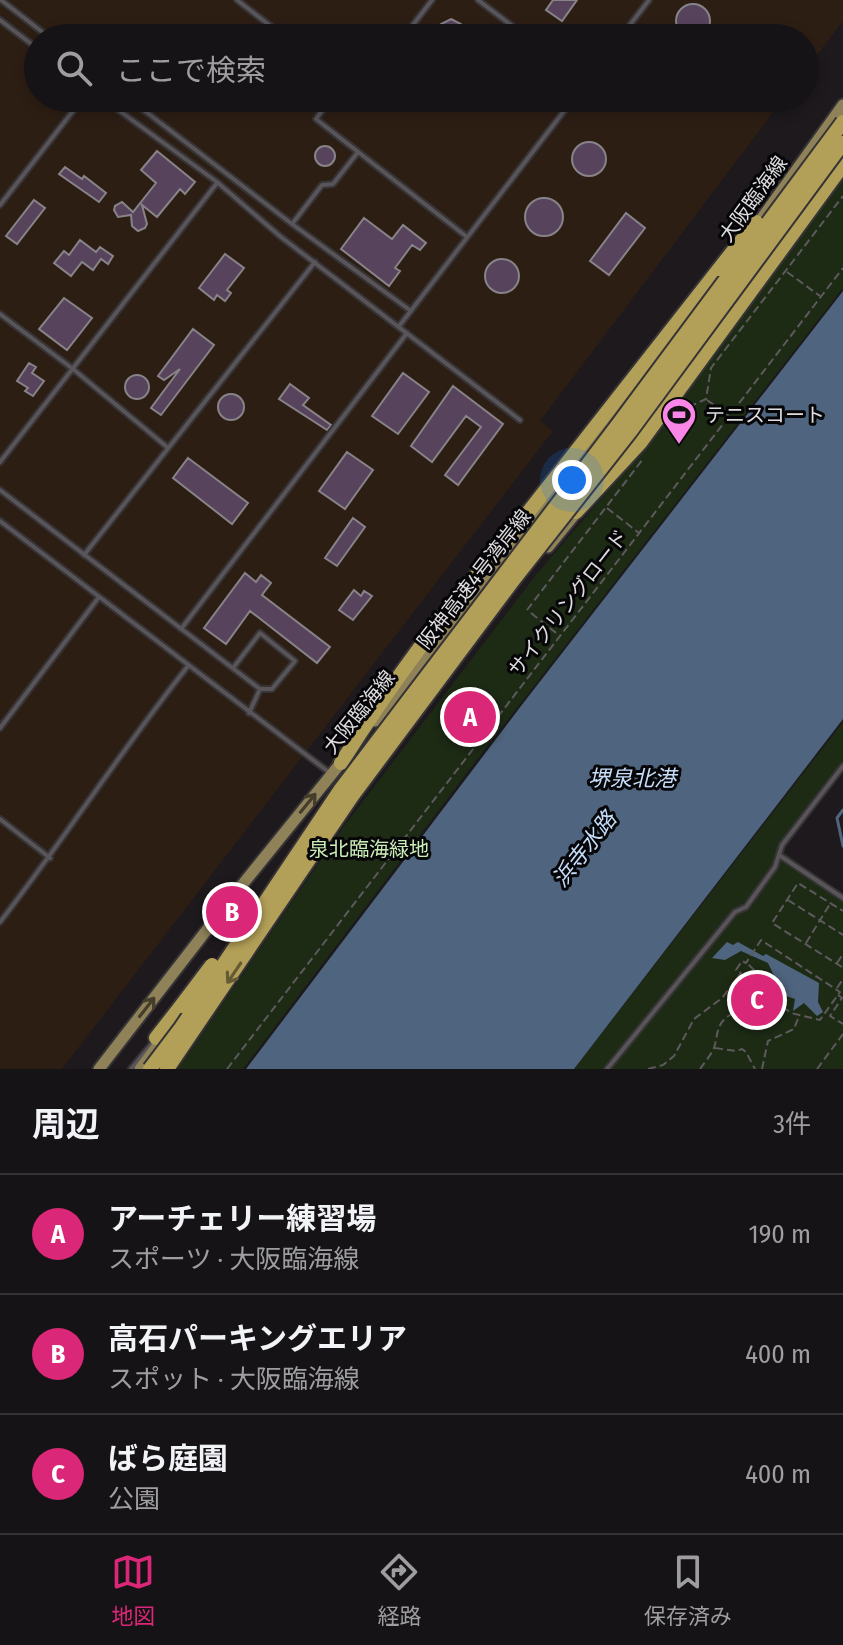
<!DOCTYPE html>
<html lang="ja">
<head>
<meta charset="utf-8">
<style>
  :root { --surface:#161316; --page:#232023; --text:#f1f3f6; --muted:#9e9ea1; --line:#353235; --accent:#db2777 }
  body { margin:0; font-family:"Fira Sans Condensed","Noto Sans JP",sans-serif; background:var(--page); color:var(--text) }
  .you { position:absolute; left:572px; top:480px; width:28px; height:28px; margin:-20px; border:6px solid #fff; border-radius:50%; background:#1a73e8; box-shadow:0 0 0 12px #1a73e833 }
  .badge { display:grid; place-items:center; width:52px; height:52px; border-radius:50%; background:var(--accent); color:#fff; font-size:26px; font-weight:700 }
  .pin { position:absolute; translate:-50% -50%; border:4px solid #fff; box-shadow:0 2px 8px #0006 }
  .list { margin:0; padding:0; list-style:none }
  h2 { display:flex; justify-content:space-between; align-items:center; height:104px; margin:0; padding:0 32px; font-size:34px }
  h2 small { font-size:26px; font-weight:400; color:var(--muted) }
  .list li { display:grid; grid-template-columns:52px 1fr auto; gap:24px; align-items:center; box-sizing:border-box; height:120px; padding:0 32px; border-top:2px solid var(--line) }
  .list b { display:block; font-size:30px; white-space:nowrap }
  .list p { margin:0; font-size:26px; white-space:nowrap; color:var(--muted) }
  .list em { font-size:26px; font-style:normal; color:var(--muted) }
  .icon { flex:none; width:44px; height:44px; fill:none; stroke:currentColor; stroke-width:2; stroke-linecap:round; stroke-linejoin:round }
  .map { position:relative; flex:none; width:843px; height:1069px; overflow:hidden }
  .search { position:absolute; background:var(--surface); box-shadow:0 4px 12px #0003; left:24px; right:24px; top:24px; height:88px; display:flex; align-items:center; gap:20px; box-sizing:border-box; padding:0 28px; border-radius:44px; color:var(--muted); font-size:30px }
  .sheet { height:464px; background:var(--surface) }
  nav { display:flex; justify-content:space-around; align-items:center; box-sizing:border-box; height:112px; border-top:2px solid var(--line); background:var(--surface); font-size:22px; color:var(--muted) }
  nav a { display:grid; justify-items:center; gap:4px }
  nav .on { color:var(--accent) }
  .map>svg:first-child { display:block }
  .industrial { fill:#2d1e14 }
  .green { fill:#1d2b15 }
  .water { fill:#4f647e }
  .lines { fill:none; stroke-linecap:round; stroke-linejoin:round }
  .stream { stroke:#4f647e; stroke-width:3 }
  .building { fill:#58435c; stroke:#878388; stroke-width:2 }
  .lane-casing { stroke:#363437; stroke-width:8 }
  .primary-casing { stroke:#363437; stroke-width:15 }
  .highway-casing { stroke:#363437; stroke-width:18 }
  .path { stroke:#5d595d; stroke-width:2; stroke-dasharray:8 4; stroke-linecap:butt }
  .lane { stroke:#585458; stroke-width:4 }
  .primary { stroke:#8f8258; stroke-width:11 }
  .highway { stroke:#b3a058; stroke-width:14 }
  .highway-bridge-casing { stroke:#363437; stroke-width:18; stroke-linecap:butt }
  .highway-bridge { stroke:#b3a058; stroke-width:14 }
  .oneway { stroke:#443d2b }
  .oneway2 { stroke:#655a34 }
  .labels { text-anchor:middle; stroke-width:6; stroke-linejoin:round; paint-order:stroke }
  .street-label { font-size:20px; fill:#dedcdf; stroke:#060507 }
  .poi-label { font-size:20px; fill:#dedcdf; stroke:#060507; text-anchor:start }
  .park-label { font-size:20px; fill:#cbeeb9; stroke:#060507 }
  .water-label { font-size:22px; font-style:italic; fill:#c6ddfa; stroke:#060507 }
</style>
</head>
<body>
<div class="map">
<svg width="843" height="1069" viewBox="0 0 843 1069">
  <rect width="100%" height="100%" fill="#1d191d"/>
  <path class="industrial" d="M0 0H843V21L805 71V38H38V98H784L540 421 553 431 62 1069H0Z"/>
  <path class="green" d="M843 178V288L482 753 243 1069H178L344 826 536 575 648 444Z
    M843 722V766L782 845 785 853 843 895V1069H574Z"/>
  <path class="water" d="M843 291V719L574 1069H246L521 706Z
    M727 942 733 945 738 942 763 956 766 954 819 983 818 1002 823 1012 817 1016 804 1003 793 1011 795 999 783 995 768 963 741 951 725 960 712 958Z"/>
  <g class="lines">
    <path class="stream" d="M843 810 837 818 843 846"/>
  </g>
  <path class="building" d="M553 0H577L562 21 546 10Z
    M676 21a17 17 0 1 1 34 0a17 17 0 1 1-34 0Z
    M451 19 461 24V38H440L438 29 441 24Z
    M572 159a17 17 0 1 1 34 0a17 17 0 1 1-34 0Z
    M315 156a10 10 0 1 1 20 0a10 10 0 1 1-20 0Z
    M157 151 195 182 185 194 180 189 157 217 142 205 147 224 145 228 138 231 132 226 131 215 118 217 114 210 115 206 122 202 133 212 156 183 141 170Z
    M65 167 82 179 84 176 106 193 99 202 59 174Z
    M525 217a19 19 0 1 1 38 0a19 19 0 1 1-38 0Z
    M34 200 45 208 17 244 6 236Z
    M626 213 645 228 609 275 590 261Z
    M364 218 392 239 403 225 426 243 420 250 412 245 395 268 400 271 389 286 341 249Z
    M80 240 96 252 100 247 113 256 108 264 101 259 93 270 82 262 71 276 54 263 64 251 69 255Z
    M225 254 244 268 227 290 231 293 225 301 217 295 214 300 199 288Z
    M485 276a17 17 0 1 1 34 0a17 17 0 1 1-34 0Z
    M64 298 92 318 67 350 39 329Z
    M193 329 214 345 161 415 151 408 180 369 164 380 158 376Z
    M29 363 36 367 32 373 44 381 33 396 25 391 28 388 17 381Z
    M403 373 429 392 398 434 372 416Z
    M125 387a12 12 0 1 1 24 0a12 12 0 1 1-24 0Z
    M290 384 309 398 303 405 331 425 327 430 279 399Z
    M453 386 503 424 458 485 445 475 481 427 466 416 432 462 411 446Z
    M218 407a13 13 0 1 1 26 0a13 13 0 1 1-26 0Z
    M347 452 373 470 345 509 319 491Z
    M188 458 248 503 232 524 173 478Z
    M353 518 365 527 337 566 325 558Z
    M245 573 256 582 261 575 271 583 262 595 330 647 317 663 250 611 226 644 204 628Z
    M354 590 361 596 364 591 372 596 353 620 339 610Z"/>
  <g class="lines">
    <defs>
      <path id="lane" d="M1 0 50 38
        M237 0 286 38
        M478 0 528 38
        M0 20 38 49
        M403 38 432 0
        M620 38 649 0
        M102 98 217 182 281 237 520 420
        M128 98 292 224 411 311
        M331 98 316 119 467 237
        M0 205 83 98
        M292 224 322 185 333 184 358 152
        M0 314 73 369 167 447
        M400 325 574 98
        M0 462 217 183
        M0 490 260 689 249 713
        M0 521 330 773
        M84 555 315 262
        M181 629 407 333
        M233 668 260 633 295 661 272 689H260
        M0 728 99 597
        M0 819 50 858
        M779 855 843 898
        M0 922C65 838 122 749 188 666
        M131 1069 155 1040
        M607 1069 735 912 746 907 775 867 782 845 843 766"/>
      <path id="primary" d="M754 229 843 105
        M548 547 580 508
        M375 721 468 605 645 375
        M99 1069 230 900 344 759
        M140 1069 167 1033"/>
      <path id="highway" d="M576 512 640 443 843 165
        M341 763C389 687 442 614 501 547L719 269
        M156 1038 181 1006"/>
    </defs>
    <use href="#lane" class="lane-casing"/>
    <use href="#primary" class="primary-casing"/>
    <use href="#highway" class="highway-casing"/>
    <path class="path" d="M787 272 820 296
      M707 400 728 415
      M678 412 706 399 711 368 843 196
      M607 508 639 533
      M527 610 643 459
      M531 613 560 636
      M788 900 843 935
      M806 943 830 904
      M837 963 843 954
      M842 967 772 923 798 883 843 911
      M837 988 843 979
      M838 995 842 998 830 1016 843 1024
      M715 1048 736 1051 742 1049 746 1052 755 1069
      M227 1069 843 268
      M648 1069 663 1065 674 1056 694 1019 722 998 741 973 736 970 742 961 746 963 761 940 840 992 820 1020 791 1013 771 998
      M700 1069C704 1063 711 1055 714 1048 718 1035 716 1023 730 1015 745 1008 759 1015 771 1000L769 985 747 963
      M762 1069 768 1041 794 1029 799 1016
      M817 1069 843 1034"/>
    <use href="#lane" class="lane"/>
    <use href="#primary" class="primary"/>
    <use href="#highway" class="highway"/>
    <defs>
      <path id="highway-bridge" d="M719 269 756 222
        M181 1006 212 965
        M150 1069 181 1028 341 789 617 426 843 122
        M167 1069 352 796 511 583 629 433 843 143"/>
    </defs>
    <use href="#highway-bridge" class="highway-bridge-casing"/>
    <use href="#highway-bridge" class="highway-bridge"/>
  </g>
  <defs><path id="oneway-shaft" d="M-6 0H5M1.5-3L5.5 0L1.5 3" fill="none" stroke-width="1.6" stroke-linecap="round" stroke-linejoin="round" transform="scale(2)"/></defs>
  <g class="oneway">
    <use href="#oneway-shaft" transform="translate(308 803) rotate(-51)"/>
    <use href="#oneway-shaft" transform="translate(147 1007) rotate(-52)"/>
  </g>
  <use class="oneway2" href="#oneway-shaft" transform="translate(234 973) rotate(124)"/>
  <defs>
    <symbol id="stadium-pin" viewBox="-11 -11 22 30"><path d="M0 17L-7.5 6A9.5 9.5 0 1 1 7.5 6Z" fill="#fa87e8" stroke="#060507"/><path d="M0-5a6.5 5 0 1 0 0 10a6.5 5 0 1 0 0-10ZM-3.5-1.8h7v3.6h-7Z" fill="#111"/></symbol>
  </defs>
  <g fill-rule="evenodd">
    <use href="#stadium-pin" x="659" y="395" width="40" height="54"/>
  </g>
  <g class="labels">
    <g class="street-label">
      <text transform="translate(753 199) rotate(-54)" y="7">大阪臨海線</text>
      <text transform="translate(474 579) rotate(-52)" y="7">阪神高速4号湾岸線</text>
      <text transform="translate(568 603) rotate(-52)" y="7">サイクリングロード</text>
      <text transform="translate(359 712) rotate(-51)" y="7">大阪臨海線</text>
    </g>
    <g class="poi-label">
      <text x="705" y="422">テニスコート</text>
    </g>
    <g class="park-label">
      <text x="369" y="856">泉北臨海緑地</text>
    </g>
    <g class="water-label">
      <text x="632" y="786">堺泉北港</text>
      <text transform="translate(584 849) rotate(-52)" y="8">浜寺水路</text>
    </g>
  </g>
</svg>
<div class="you"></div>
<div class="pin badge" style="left:470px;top:717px">A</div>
<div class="pin badge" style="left:232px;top:912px">B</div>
<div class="pin badge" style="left:757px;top:1000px">C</div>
<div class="search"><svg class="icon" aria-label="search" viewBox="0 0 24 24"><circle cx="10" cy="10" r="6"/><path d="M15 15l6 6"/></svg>ここで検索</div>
</div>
<section class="sheet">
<h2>周辺<small>3件</small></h2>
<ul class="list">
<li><span class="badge">A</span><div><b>アーチェリー練習場</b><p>スポーツ · 大阪臨海線</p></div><em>190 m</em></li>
<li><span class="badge">B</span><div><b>高石パーキングエリア</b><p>スポット · 大阪臨海線</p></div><em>400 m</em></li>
<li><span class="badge">C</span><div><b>ばら庭園</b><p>公園</p></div><em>400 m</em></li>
</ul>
</section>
<nav>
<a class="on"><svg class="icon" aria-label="map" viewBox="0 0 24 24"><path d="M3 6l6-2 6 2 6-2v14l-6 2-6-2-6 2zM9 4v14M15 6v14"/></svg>地図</a>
<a><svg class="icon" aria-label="directions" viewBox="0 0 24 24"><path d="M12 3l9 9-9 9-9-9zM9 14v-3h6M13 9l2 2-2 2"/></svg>経路</a>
<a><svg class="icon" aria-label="saved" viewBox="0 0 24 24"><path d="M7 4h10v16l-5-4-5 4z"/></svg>保存済み</a>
</nav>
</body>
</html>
